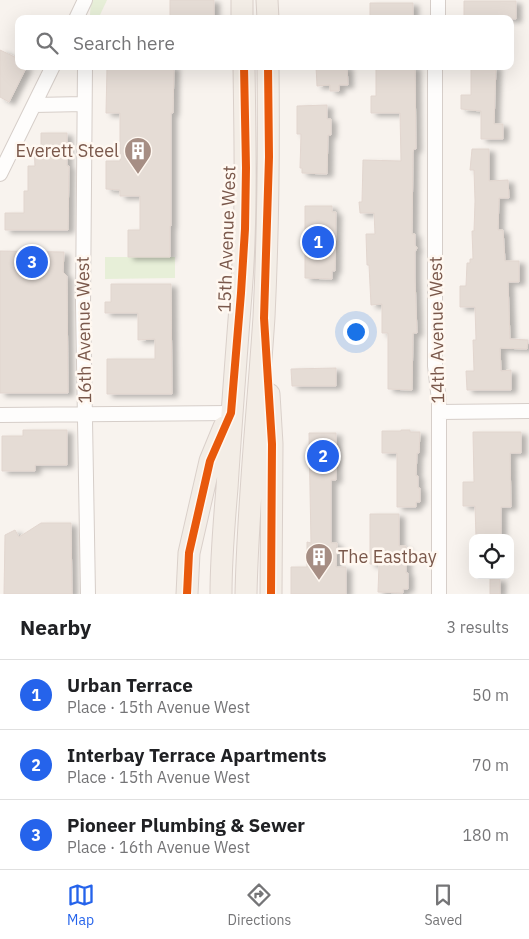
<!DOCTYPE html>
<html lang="en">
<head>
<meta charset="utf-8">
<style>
  :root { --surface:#fff; --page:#f6f6f6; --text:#202124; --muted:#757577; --line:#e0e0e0; --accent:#2563eb }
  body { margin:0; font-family:"IBM Plex Sans",sans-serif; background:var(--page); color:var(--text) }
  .controls { position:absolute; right:15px; bottom:15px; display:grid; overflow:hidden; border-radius:10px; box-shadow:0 5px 20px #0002 }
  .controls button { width:45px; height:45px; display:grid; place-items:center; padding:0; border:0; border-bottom:1px solid var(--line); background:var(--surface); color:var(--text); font:25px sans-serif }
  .you { position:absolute; left:355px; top:331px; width:18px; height:18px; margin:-12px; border:4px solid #fff; border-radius:50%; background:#1a73e8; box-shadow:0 0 0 8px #1a73e833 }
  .badge { display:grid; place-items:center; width:32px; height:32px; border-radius:50%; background:var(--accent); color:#fff; font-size:16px; font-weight:700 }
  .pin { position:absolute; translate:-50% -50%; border:2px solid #fff; box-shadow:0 1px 5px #0006 }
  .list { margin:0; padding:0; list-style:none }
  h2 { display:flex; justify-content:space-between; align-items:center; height:65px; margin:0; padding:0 20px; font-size:21px }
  h2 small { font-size:16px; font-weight:400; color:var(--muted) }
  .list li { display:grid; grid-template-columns:32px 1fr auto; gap:15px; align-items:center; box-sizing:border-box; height:70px; padding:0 20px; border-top:1px solid var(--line) }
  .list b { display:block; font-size:19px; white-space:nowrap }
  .list p { margin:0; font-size:16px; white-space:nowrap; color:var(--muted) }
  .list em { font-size:16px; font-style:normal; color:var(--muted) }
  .icon { flex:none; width:28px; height:28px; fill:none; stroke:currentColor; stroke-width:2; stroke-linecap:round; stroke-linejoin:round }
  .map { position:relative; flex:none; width:529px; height:594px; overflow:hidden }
  .search { position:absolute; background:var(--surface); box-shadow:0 5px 20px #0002; left:15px; right:15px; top:15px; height:55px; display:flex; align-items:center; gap:12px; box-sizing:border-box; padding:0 18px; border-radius:10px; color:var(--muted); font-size:19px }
  .sheet { height:275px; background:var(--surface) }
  nav { display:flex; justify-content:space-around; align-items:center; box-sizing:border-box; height:70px; border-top:1px solid var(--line); background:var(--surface); font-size:14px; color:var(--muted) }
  nav a { display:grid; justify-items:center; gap:2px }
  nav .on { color:var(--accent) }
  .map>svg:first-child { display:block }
  .green { fill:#e7efd8 }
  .building { fill:#e5dcd5; stroke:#e2d6cf; filter:url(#shadow) }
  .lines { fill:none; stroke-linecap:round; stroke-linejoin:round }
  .minor-casing { stroke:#d6cec9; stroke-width:16 }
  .primary-casing { stroke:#dad0ca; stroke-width:23 }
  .minor { stroke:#fefdfc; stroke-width:14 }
  .primary { stroke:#f3ede6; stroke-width:21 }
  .cycleway-casing { stroke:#fff8f1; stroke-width:11 }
  .cycleway { stroke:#e8590c; stroke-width:8 }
  .labels { text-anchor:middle; stroke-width:5; stroke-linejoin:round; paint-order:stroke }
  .poi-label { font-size:18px; fill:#7a584b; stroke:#fff8f1; text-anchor:end }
  .street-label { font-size:18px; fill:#7a584b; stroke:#fff8f1 }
</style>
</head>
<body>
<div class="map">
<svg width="529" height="594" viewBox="0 0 529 594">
  <defs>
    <filter id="shadow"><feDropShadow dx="5.5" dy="3" stdDeviation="2.5" flood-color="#0004"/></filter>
  </defs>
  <rect width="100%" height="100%" fill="#f8f3ee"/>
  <path class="green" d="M91 0H107L100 15 94 18 90 15Z
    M105 257H175V278L105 279Z"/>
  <path class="building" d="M170 0H214V19H170Z
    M464 1H516V19H464Z
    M370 3H413V19H370Z
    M0 50 19 59V66H27L9 102 0 97Z
    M107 66H174L173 113H171V226H170V257H128V230H140V196H120V190L106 189V161H120V113H106Z
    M316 66H347L348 85H339V91H330V85L317 86Z
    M376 66H415L416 149H414L413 152 412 234H415V245L417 248 415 252V278L417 333H413L412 390 388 389V333H382V304L371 305 369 265H367L366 234H375L374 213H360L359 202H362L363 160 401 161 400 113H371V96H376Z
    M471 66H496L494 124H503V139H481V111L461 109V95H471Z
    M327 105V119H331V135H328L327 174 302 173V168H300L301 134H297V106Z
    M41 133H67V166H69L68 230H5V213H24V191H28V166H35L34 148H41Z
    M472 149H489V181L508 180 509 198H499L498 230H503L505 261H519V282H508L510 339 528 340 527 349 500 348 501 371 511 370V390H467L466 371H474L473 340H476L475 307H460V286H466L467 263H470V259H473L472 231H474L475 201 474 170H470Z
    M305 206H332V212H336L335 271H332V279L305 278Z
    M0 251 64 252 63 272 67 276 68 393H0Z
    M111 284H171L172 394H107V359H155V339L138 340V313H105V302H111Z
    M336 368V386H292L291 369Z
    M23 430H67V465H35V471H2V436H23Z
    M401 430H410V432H420L419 453H417L416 476H418V488H420V502H416V507H397V453H382V431H401Z
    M473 432H521V453H510L511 507H501V537H476L475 506H463V482H474Z
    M309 433H336V480H331V543H337L336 567H346V594H291V567H307V542L311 543Z
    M370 514H399V546H406V573H408V589H403V593L378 592 379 564H370Z
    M41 523H71L72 594H4L5 535 15 530 19 537Z
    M490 579H500V594H490Z"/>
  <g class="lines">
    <defs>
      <path id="minor" d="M76 19 85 0
        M438 19V0
        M85 66 83 304 88 594
        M435 66V366L439 400V594
        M34 105 84 104
        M0 174 53 66
        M439 412 529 411
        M0 415 231 413"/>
      <path id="primary" d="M242 0V19
        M267 0 268 19
        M269 394 272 444 271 594
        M187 594 189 553 210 461 224 427
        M221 594C221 558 224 523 227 488 231 423 236 359 241 294 247 218 245 142 244 66
        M246 594C248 501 258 409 264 317 268 233 269 150 268 66"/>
    </defs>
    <use href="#minor" class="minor-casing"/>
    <use href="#primary" class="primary-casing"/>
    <use href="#minor" class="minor"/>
    <use href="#primary" class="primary"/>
    <defs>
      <path id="cycleway" d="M268 66 269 157 264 318 272 444 271 594
        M187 594 189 553 210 461 231 413 241 293 245 229 246 168 244 66"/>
    </defs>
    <use href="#cycleway" class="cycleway-casing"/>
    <use href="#cycleway" class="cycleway"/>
  </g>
  <defs>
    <symbol id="building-pin" viewBox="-11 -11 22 30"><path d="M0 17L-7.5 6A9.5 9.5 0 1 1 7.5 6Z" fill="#a68e84" stroke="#fff8f1"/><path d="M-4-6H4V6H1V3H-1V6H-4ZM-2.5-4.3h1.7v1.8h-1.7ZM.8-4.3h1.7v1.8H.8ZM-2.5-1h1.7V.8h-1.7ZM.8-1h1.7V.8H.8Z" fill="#fff"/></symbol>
  </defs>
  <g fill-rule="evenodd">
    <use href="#building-pin" x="122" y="135" width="32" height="43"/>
    <use href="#building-pin" x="303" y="541" width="32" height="43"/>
  </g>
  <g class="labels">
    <g class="poi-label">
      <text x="119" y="157">Everett Steel</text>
      <text x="338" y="563" text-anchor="start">The Eastbay</text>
    </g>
    <g class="street-label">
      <text transform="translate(227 239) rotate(-88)" y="6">15th Avenue West</text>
      <text transform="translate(84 330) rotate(-91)" y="6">16th Avenue West</text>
      <text transform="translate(437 330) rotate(-91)" y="6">14th Avenue West</text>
    </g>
  </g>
</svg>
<div class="controls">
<button><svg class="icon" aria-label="locate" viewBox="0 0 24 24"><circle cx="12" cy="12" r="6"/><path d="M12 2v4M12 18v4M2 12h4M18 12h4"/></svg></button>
</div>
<div class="you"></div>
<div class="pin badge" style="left:318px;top:242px">1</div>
<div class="pin badge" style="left:323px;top:456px">2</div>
<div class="pin badge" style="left:32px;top:262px">3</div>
<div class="search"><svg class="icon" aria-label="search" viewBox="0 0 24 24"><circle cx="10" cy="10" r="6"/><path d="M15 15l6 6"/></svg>Search here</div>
</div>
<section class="sheet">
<h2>Nearby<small>3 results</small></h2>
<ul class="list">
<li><span class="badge">1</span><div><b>Urban Terrace</b><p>Place · 15th Avenue West</p></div><em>50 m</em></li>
<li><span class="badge">2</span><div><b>Interbay Terrace Apartments</b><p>Place · 15th Avenue West</p></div><em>70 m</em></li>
<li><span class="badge">3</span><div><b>Pioneer Plumbing &amp; Sewer</b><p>Place · 16th Avenue West</p></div><em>180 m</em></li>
</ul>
</section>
<nav>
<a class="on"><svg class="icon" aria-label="map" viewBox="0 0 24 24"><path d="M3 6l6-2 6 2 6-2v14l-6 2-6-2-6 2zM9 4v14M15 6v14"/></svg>Map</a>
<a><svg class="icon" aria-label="directions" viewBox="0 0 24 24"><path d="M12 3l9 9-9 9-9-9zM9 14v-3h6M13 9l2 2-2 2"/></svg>Directions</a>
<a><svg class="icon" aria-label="saved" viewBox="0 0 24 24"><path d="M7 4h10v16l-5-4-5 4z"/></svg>Saved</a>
</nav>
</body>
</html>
